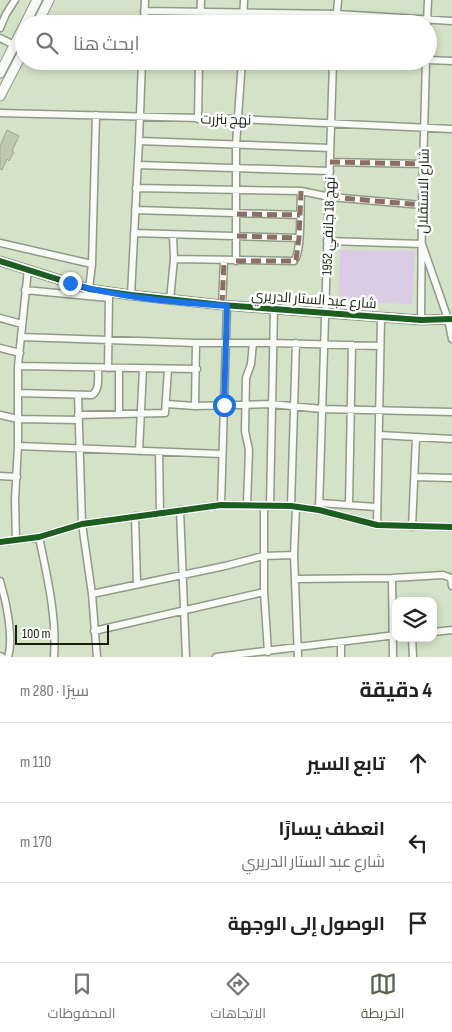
<!DOCTYPE html>
<html lang="ar">
<head>
<meta charset="utf-8">
<style>
  :root { --surface:#fff; --page:#f2f2f2; --text:#222; --muted:#767676; --line:#e0e0e0; --accent:#58634e }
  body { margin:0; font-family:"Sofia Sans Condensed",Cairo,sans-serif; background:var(--page); color:var(--text); direction:rtl }
  .controls { position:absolute; right:15px; bottom:15px; display:grid; overflow:hidden; border-radius:10px; box-shadow:0 2px 8px #0003 }
  .controls button { width:45px; height:45px; display:grid; place-items:center; padding:0; border:0; border-bottom:1px solid var(--line); background:var(--surface); color:var(--text); font:25px sans-serif }
  .scale { position:absolute; left:15px; bottom:12px; width:94px; box-sizing:border-box; padding-left:5px; border:2px solid #161f0d; border-top:0; font-size:14px; line-height:18px; white-space:nowrap; color:#161f0d; -webkit-text-stroke:4px #fff; paint-order:stroke }
  .stop { position:absolute; width:15px; height:15px; margin:-11px; border:4px solid #1a73e8; border-radius:50%; background:#fff }
  .stop.end { background:#1a73e8; border-color:#fff; box-shadow:0 1px 5px #0008 }
  .list { margin:0; padding:0; list-style:none }
  h2 { display:flex; justify-content:space-between; align-items:center; height:65px; margin:0; padding:0 20px; font-size:21px }
  h2 small { font-size:16px; font-weight:400; color:var(--muted) }
  .list li { display:grid; grid-template-columns:32px 1fr auto; gap:15px; align-items:center; box-sizing:border-box; height:80px; padding:0 20px; border-top:1px solid var(--line) }
  .list b { display:block; font-size:19px; white-space:nowrap }
  .list p { margin:0; font-size:16px; white-space:nowrap; color:var(--muted) }
  .list em { font-size:16px; font-style:normal; color:var(--muted) }
  .icon { flex:none; width:28px; height:28px; fill:none; stroke:currentColor; stroke-width:2; stroke-linecap:round; stroke-linejoin:round }
  .map { position:relative; flex:none; width:452px; height:657px; overflow:hidden; direction:ltr }
  .search { position:absolute; background:var(--surface); box-shadow:0 2px 8px #0003; left:15px; right:15px; top:15px; height:55px; display:flex; align-items:center; gap:12px; box-sizing:border-box; padding:0 18px; border-radius:28px; color:var(--muted); font-size:19px }
  .sheet { height:305px; background:var(--surface) }
  nav { display:flex; justify-content:space-around; align-items:center; box-sizing:border-box; height:70px; border-top:1px solid var(--line); background:var(--surface); font-size:14px; color:var(--muted) }
  nav a { display:grid; justify-items:center; gap:2px }
  nav .on { color:var(--accent) }
  .map>svg:first-child { display:block }
  .green { fill:#dacce4 }
  .building { fill:#bcc9af; stroke:#9ca792 }
  .lines { fill:none; stroke-linecap:round; stroke-linejoin:round }
  .street-casing { stroke:#909a86; stroke-width:9 }
  .secondary-casing { stroke:#909a86; stroke-width:11 }
  .street { stroke:#f9fbf7; stroke-width:6 }
  .secondary { stroke:#f9fbf7; stroke-width:9 }
  .quiet { stroke:#8d6e63; stroke-width:5; stroke-dasharray:10 5; stroke-linecap:butt }
  .cycleway-casing { stroke:#fff; stroke-width:9 }
  .cycleway { stroke:#1b5e20; stroke-width:6 }
  .route { stroke:#1a73e8; stroke-width:6 }
  .labels { text-anchor:middle; stroke-width:5; stroke-linejoin:round; paint-order:stroke }
  .street-label { font-size:14px; fill:#161f0d; stroke:#fff }
</style>
</head>
<body>
<div class="map">
<svg width="452" height="657" viewBox="0 0 452 657">
  <rect width="100%" height="100%" fill="#d4e2c7"/>
  <path class="green" d="M340 250 415 251 412 304 339 301Z"/>
  <path class="building" d="M7 130 19 136 12 151 14 152 9 161 7 159 2 170 0 169V146Z"/>
  <g class="lines">
    <defs>
      <path id="street" d="M144 11 337 14 452 21
        M144 24 145 0
        M200 24 201 0
        M243 24 244 0
        M336 24 338 0
        M427 24 428 0
        M0 28 6 14 15 0
        M0 38 14 45
        M428 60 452 61
        M0 113 238 119 452 129
        M198 119 199 61
        M139 141 330 148
        M330 162 423 164
        M138 165 330 171
        M136 188 301 191 330 197 422 205
        M135 210 300 215
        M134 233 299 238
        M327 241 422 244 448 319 452 339
        M0 243 92 264
        M174 259 294 261C302 253 300 205 301 191
        M236 261V145L242 61
        M89 289 92 264 96 115
        M25 290 109 298
        M131 295 139 141 142 61
        M170 300 174 259 173 235
        M222 305 224 261
        M0 318 22 324
        M421 320 422 205 426 61
        M21 337 196 343H273L380 346
        M0 348 20 353
        M18 366 197 369
        M108 368 109 296
        M18 393 92 395C100 390 98 377 98 368
        M78 395 82 524 92 594 97 657
        M167 404 195 406 271 404 322 409 452 412
        M195 406 196 343
        M119 414V368
        M0 415 18 419 79 420
        M78 415 165 413 168 369
        M379 435 452 439
        M18 446 222 454
        M139 451 143 369
        M159 452 160 513
        M0 476 17 477
        M415 477 452 478
        M320 503 376 507
        M247 504 249 450 245 431 246 378 251 364 253 343
        M349 504 352 345
        M221 505 227 305
        M264 506V592L268 652
        M270 506 274 309
        M291 506 296 343
        M296 507 294 555 298 657
        M180 510 186 657
        M319 510 333 61
        M135 516 137 584
        M377 525 381 317
        M412 527 416 438
        M39 537C47 576 57 617 54 657
        M16 540 15 500 18 446V366L28 269
        M0 542 39 537 82 524 221 505 291 506 319 510 377 525 452 527
        M392 578 393 657
        M295 579 392 578 443 575 451 578 452 586
        M0 581C6 600 14 637 8 657
        M92 594 225 566 263 556 294 555
        M94 631 264 592
        M433 632 452 630
        M412 638 413 657
        M341 642V657
        M0 656 2 657
        M216 657 396 635"/>
      <path id="secondary" d="M25 24 37 0
        M37 24 49 0
        M0 73 24 26
        M0 96 24 50
        M0 261 89 289 131 295 222 305 326 313 421 320 452 319"/>
    </defs>
    <use href="#street" class="street-casing"/>
    <use href="#secondary" class="secondary-casing"/>
    <use href="#street" class="street"/>
    <use href="#secondary" class="secondary"/>
    <path class="quiet" d="M330 162 423 164
      M330 197 422 205
      M237 214 300 215
      M237 236 299 238
      M236 261H292L296 260 299 238 301 191
      M222 305 224 261"/>
    <defs>
      <path id="cycleway" d="M0 261 89 289 131 295 222 305 326 313 421 320 452 319
        M0 542 39 537 82 524 221 505 291 506 319 510 377 525 452 527"/>
    </defs>
    <use href="#cycleway" class="cycleway-casing"/>
    <use href="#cycleway" class="cycleway"/>
  </g>
  <g class="lines">
    <path class="route" d="M70 283C118 298 176 302 227 306L224 405"/>
  </g>
  <g class="labels">
    <g class="street-label">
      <text transform="translate(226 119) rotate(1)" y="5">نهج بنزرت</text>
      <text transform="translate(423 191) rotate(-89)" y="5">شارع الاستقلال</text>
      <text transform="translate(328 226) rotate(-88)" y="5">نهج 18 جانفي 1952</text>
      <text transform="translate(314 299) rotate(4)" y="5">شارع عبد الستار الدريري</text>
    </g>
  </g>
</svg>
<div class="controls">
<button><svg class="icon" aria-label="layers" viewBox="0 0 24 24"><path d="M12 4l9 5-9 5-9-5zM3 14l9 5 9-5"/></svg></button>
</div>
<div class="scale">100 m</div>
<div class="stop" style="left:224px;top:405px"></div>
<div class="stop end" style="left:70px;top:283px"></div>
<div class="search"><svg class="icon" aria-label="search" viewBox="0 0 24 24"><circle cx="10" cy="10" r="6"/><path d="M15 15l6 6"/></svg>ابحث هنا</div>
</div>
<section class="sheet">
<h2>4 دقيقة<small>سيرًا · 280 m</small></h2>
<ul class="list">
<li><svg class="icon" aria-label="ahead" viewBox="0 0 24 24"><path d="M12 20V5M6 11l6-6 6 6"/></svg><div><b>تابع السير</b></div><em>110 m</em></li>
<li><svg class="icon" aria-label="left" viewBox="0 0 24 24"><path d="M17 20v-9H6M10 6l-5 5 5 5"/></svg><div><b>انعطف يسارًا</b><p>شارع عبد الستار الدريري</p></div><em>170 m</em></li>
<li><svg class="icon" aria-label="arrive" viewBox="0 0 24 24"><path d="M6 21V4h12l-3 4 3 4H6"/></svg><div><b>الوصول إلى الوجهة</b></div></li>
</ul>
</section>
<nav>
<a class="on"><svg class="icon" aria-label="map" viewBox="0 0 24 24"><path d="M3 6l6-2 6 2 6-2v14l-6 2-6-2-6 2zM9 4v14M15 6v14"/></svg>الخريطة</a>
<a><svg class="icon" aria-label="directions" viewBox="0 0 24 24"><path d="M12 3l9 9-9 9-9-9zM9 14v-3h6M13 9l2 2-2 2"/></svg>الاتجاهات</a>
<a><svg class="icon" aria-label="saved" viewBox="0 0 24 24"><path d="M7 4h10v16l-5-4-5 4z"/></svg>المحفوظات</a>
</nav>
</body>
</html>
